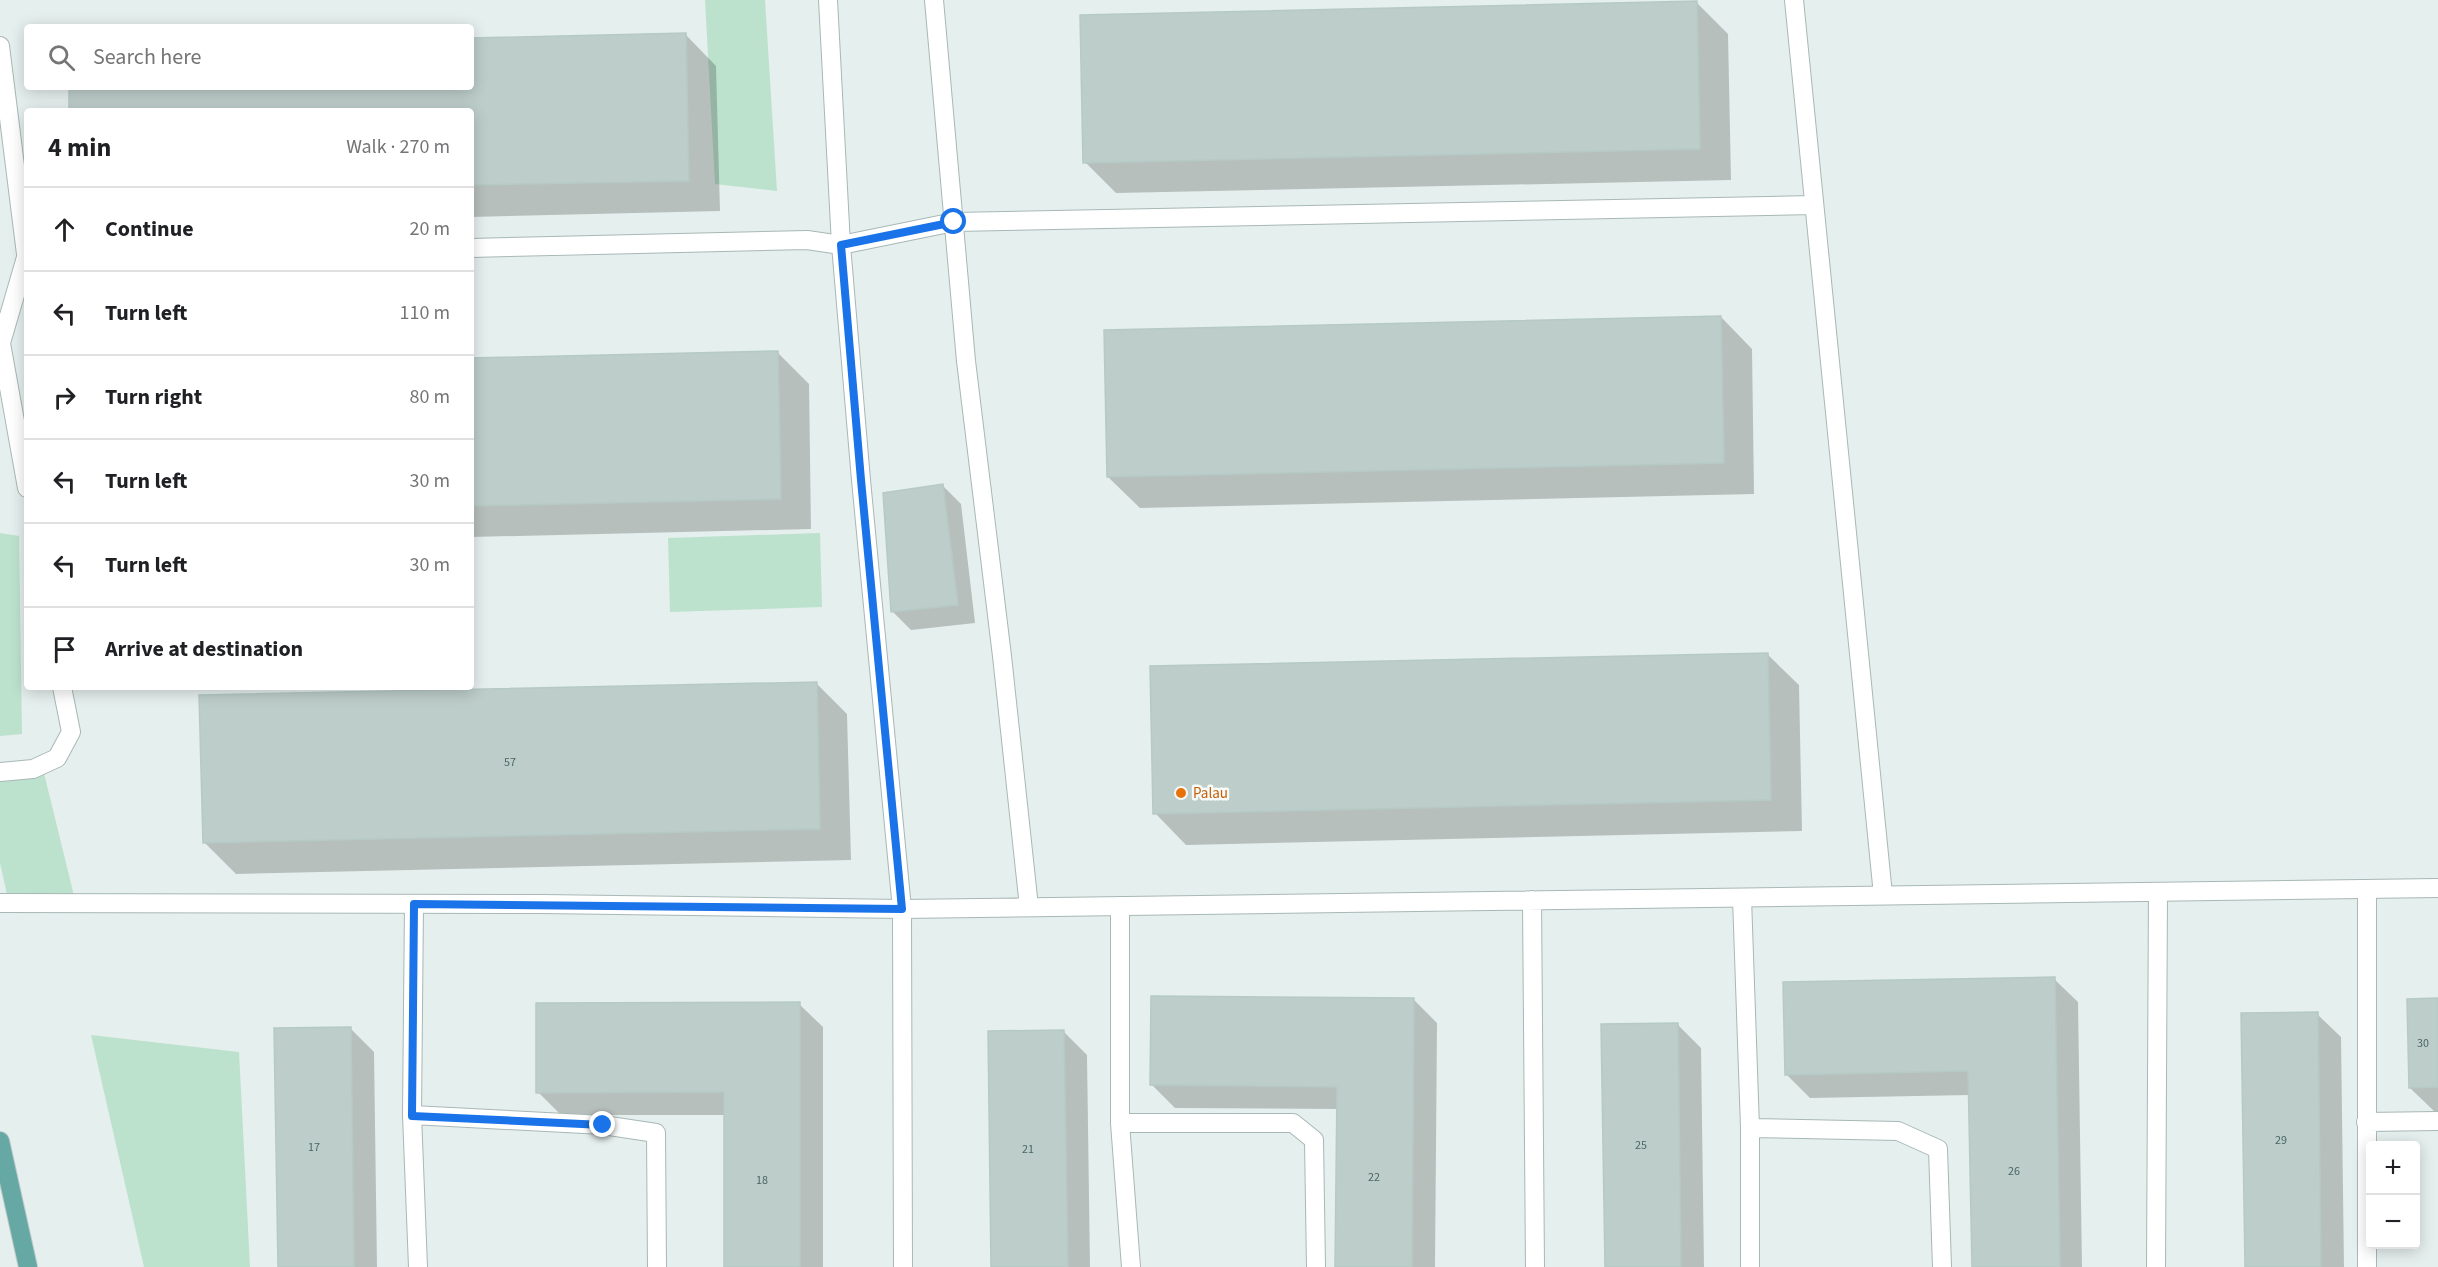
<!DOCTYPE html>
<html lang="en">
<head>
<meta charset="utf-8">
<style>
  :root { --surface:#fff; --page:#f6f6f6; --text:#202124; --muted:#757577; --line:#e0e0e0 }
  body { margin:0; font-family:"Source Sans 3",sans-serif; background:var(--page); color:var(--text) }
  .controls { position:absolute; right:18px; bottom:18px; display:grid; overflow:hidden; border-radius:6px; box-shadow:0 3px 15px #0003 }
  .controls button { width:54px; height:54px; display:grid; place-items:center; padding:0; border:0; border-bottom:2px solid var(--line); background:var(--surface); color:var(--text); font:30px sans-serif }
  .stop { position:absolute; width:18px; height:18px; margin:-14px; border:4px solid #1a73e8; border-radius:50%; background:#fff }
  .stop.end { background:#1a73e8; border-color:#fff; box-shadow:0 2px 6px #0008 }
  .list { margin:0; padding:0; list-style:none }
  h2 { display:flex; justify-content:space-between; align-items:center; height:78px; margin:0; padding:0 24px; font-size:26px }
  h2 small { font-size:20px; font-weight:400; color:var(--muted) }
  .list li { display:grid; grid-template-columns:39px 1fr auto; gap:18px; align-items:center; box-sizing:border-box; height:84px; padding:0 24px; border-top:2px solid var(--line) }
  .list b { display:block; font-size:22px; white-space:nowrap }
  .list em { font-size:20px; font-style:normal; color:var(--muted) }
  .icon { flex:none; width:33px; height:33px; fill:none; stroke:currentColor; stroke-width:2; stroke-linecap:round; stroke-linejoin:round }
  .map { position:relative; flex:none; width:2438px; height:1267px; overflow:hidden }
  .search { position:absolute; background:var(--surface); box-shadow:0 3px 15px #0003; left:24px; top:24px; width:450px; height:66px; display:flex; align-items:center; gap:15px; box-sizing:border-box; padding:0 21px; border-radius:6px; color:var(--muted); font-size:22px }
  .panel { position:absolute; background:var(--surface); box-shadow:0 3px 15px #0003; left:24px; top:108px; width:450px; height:582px; border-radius:6px }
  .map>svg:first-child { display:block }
  .green { fill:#bce2ce }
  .shadow { fill:#0003 }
  .building { fill:#bdcdc9; stroke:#b6cac5; stroke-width:1.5 }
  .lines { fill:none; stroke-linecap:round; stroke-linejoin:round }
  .service-casing { stroke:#a7b8b6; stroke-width:20 }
  .minor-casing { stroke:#a7b8b6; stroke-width:20 }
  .primary-casing { stroke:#c1caca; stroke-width:20 }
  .service { stroke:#fff; stroke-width:18 }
  .minor { stroke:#fff; stroke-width:18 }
  .primary { stroke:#66a8a4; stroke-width:18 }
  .route { stroke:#1a73e8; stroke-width:8 }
  .food-dot { fill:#e8710a; stroke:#f6fbf9; stroke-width:2 }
  .labels { text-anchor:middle; stroke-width:5; stroke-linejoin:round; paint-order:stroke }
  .number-label { font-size:12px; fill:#496663 }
  .food-label { font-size:15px; fill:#c56008; stroke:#f6fbf9; text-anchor:start }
</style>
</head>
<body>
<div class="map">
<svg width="2438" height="1267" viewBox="0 0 2438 1267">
  <rect width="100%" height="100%" fill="#e5efed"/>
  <path class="green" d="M705 0H765L777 191 715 184Z
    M0 533 19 536 22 734 0 736Z
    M820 533 822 607 670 612 668 538Z
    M42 765 76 904 9 903 0 863V772Z
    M91 1035 239 1052 250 1267H144Z"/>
  <path class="shadow" d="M1697 3 1728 34 1731 180 1116 193 1085 162Z
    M685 34 716 66 720 211 471 217V111H71L70 87H471V39Z
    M1721 317 1752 349 1754 494 1140 508 1108 477Z
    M777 352 809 384 811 529 471 537V360Z
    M943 486 961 504 975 623 911 630 893 612Z
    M1767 654 1799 685 1802 831 1186 845 1155 813Z
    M816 683 847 714 851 860 236 874 204 842Z
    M2054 979 2078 1002 2082 1267H1974L1970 1095 1810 1098 1786 1074Z
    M1414 1000 1437 1023 1435 1267H1336L1338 1109 1175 1108 1151 1084Z
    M2438 1000V1111H2434L2410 1088Z
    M799 1004 823 1027V1267H725V1115H561L538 1092Z
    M2317 1014 2341 1037 2344 1267H2246Z
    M1677 1024 1701 1048 1704 1267H1606Z
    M350 1028 374 1052 377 1267H279Z
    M1064 1032 1087 1055 1090 1267H992Z"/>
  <path class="building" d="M1697 1 1700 149 1083 163 1080 15Z
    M686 33 689 181 471 185V111H69V87H471V38Z
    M1721 316 1724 463 1107 477 1104 330Z
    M778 351 781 499 471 506V358Z
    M943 484 958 605 891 612 883 493Z
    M1768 653 1771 800 1153 814 1150 666Z
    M817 682 820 829 203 843 199 695Z
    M2055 977 2060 1267H1972L1968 1071 1785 1075 1783 982Z
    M1151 996 1414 998 1412 1267H1335L1337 1087 1150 1085Z
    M2438 998V1087L2409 1088 2407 999Z
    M800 1002V1267H724V1092L536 1093V1003Z
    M2318 1012 2321 1267H2245L2241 1013Z
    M1678 1023 1681 1267H1605L1601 1024Z
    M351 1027 354 1267H278L274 1028Z
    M1064 1030 1068 1267H991L988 1031Z"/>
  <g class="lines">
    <defs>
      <path id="service" d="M828 0 841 245 954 222 1814 205
        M934 0 966 361 1002 656 1029 907
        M1794 0 1883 895
        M0 46 26 254
        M471 248 807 240 841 245 861 480 902 909
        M27 254 1 343 27 488
        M0 772 33 769 57 758 71 732 62 687
        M1742 898 1750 1128V1267
        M414 904 412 1115 418 1267
        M1120 906V1123L1131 1267
        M412 1115 603 1125 656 1133 657 1267
        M2366 1122 2438 1121
        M1120 1123H1293L1314 1140 1316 1267
        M1750 1128 1898 1131 1938 1149 1942 1267
        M2367 1267V889"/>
      <path id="minor" d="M1532 900 1535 1267
        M0 903 542 904 902 909 2438 888
        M902 909 903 1267
        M2156 1267 2158 892"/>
      <path id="primary" d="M0 1141 28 1267"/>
    </defs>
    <use href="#service" class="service-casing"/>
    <use href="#minor" class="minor-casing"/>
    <use href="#primary" class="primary-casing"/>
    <use href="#service" class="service"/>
    <use href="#minor" class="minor"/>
    <use href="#primary" class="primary"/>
  </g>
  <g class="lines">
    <path class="route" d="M603 1125 412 1116 414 904 902 909 861 480 841 245 954 222"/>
  </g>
  <circle class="food-dot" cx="1181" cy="793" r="6"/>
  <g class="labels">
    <g class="number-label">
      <text x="510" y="766">57</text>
      <text x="2423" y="1047">30</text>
      <text x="2281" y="1144">29</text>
      <text x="1641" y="1149">25</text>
      <text x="314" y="1151">17</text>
      <text x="1028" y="1153">21</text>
      <text x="2014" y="1175">26</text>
      <text x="1374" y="1181">22</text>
      <text x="762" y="1184">18</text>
    </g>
    <g class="food-label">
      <text x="1193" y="798">Palau</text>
    </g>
  </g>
</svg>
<div class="controls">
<button>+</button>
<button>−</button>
</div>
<div class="stop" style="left:954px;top:222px"></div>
<div class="stop end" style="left:603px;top:1125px"></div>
<div class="search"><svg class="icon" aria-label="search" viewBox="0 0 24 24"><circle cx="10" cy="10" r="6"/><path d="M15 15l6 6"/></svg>Search here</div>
<section class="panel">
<h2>4 min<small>Walk · 270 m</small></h2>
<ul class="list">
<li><svg class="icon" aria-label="ahead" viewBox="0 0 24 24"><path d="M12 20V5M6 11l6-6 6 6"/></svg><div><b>Continue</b></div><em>20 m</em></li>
<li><svg class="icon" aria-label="left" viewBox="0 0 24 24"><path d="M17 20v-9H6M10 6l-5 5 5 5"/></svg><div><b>Turn left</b></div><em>110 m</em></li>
<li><svg class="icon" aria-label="right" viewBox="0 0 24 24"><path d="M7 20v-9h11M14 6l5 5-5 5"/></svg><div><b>Turn right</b></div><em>80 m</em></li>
<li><svg class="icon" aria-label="left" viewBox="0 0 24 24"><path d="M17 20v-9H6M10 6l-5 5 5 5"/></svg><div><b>Turn left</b></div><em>30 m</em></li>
<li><svg class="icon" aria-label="left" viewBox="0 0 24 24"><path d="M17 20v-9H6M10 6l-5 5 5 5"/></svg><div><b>Turn left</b></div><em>30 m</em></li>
<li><svg class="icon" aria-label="arrive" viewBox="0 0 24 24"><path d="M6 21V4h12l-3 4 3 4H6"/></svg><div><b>Arrive at destination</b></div></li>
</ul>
</section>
</div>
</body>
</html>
